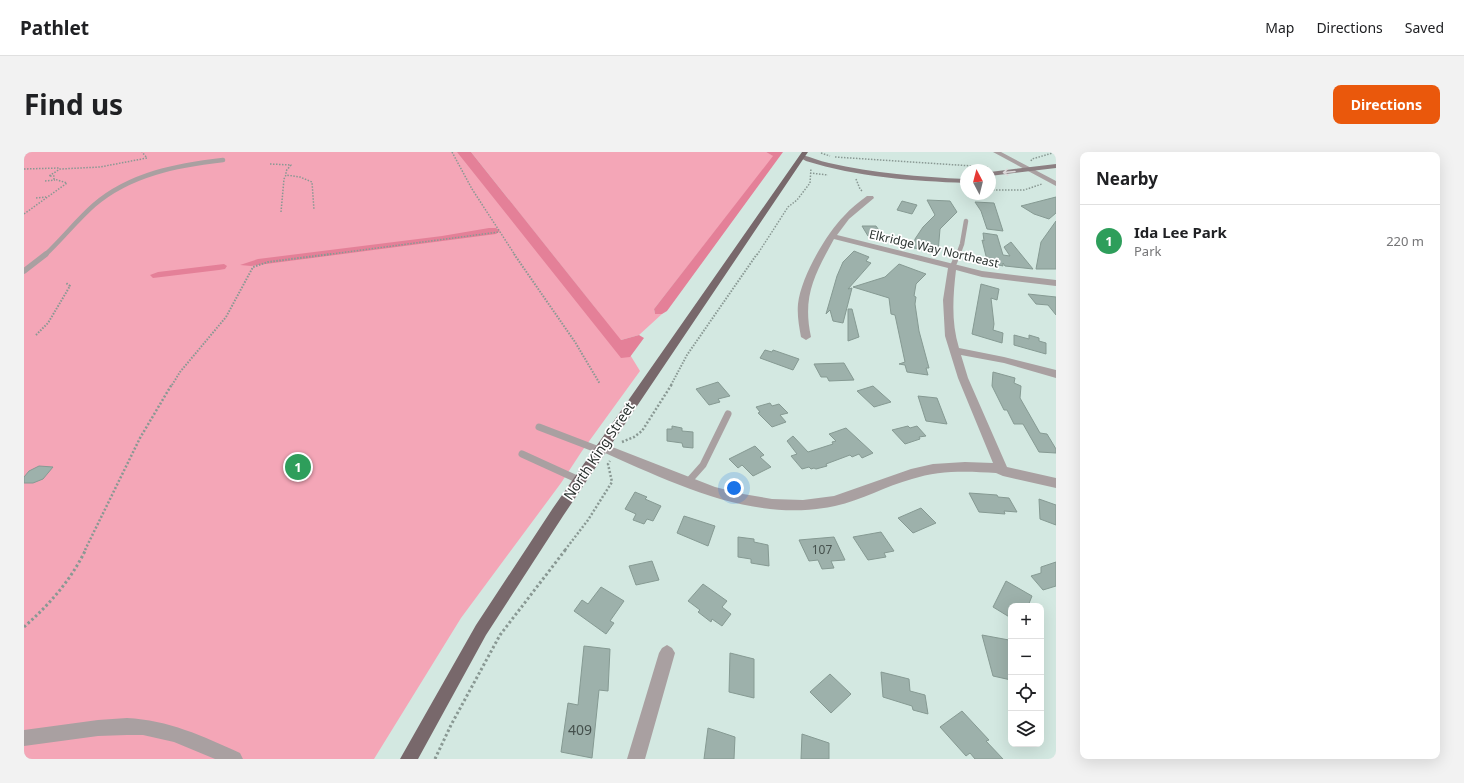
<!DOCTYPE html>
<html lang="en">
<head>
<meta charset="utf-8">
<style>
  :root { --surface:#fff; --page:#f2f2f2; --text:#202124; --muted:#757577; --line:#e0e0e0; --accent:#ea580c }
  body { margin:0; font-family:"Noto Sans",sans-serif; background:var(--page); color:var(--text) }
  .controls { position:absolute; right:12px; bottom:12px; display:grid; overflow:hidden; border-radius:8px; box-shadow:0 4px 16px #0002 }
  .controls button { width:36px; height:36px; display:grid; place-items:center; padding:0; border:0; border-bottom:1px solid var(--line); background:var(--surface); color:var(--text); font:20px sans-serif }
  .compass { position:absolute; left:936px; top:12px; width:36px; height:36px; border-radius:50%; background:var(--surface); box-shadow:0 4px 16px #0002; rotate:353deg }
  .you { position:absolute; left:710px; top:336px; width:14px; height:14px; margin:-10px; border:3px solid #fff; border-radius:50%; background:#1a73e8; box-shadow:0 0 0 6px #1a73e833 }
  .badge { display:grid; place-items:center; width:26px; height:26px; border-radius:50%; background:var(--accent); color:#fff; font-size:13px; font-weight:700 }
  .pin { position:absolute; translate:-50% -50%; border:2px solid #fff; box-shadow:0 1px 4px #0006 }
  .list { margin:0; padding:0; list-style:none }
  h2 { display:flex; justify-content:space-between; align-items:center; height:52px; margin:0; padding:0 16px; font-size:17px }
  h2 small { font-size:13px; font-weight:400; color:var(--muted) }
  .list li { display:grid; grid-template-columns:26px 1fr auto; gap:12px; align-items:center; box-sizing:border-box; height:72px; padding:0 16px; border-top:1px solid var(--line) }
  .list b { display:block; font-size:15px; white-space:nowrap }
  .list p { margin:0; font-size:13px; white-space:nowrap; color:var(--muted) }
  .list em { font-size:13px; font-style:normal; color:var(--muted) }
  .icon { flex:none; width:22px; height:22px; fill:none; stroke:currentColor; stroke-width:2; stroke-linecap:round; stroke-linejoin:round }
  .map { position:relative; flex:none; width:1032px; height:607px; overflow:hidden; border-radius:8px }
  header { display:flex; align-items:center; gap:24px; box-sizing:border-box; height:56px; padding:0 20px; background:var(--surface); border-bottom:1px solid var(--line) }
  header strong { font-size:19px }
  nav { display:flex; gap:22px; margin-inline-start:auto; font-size:14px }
  .intro { display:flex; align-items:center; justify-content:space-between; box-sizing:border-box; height:96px; padding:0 24px }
  h1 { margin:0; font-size:28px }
  .button { padding:10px 18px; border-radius:8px; background:var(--accent); color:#fff; font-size:14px; font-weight:700 }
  main { display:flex; gap:24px; padding:0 24px }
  aside { flex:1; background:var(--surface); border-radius:8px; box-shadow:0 4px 16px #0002 }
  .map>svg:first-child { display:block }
  .green { fill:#f4a6b7 }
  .forest { fill:#e48098 }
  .building { fill:#9db1ab; stroke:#869a93 }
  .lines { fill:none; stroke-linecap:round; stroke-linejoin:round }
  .path-far3 { stroke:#899893; stroke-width:1.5; stroke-dasharray:1.5 1.5; stroke-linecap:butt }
  .path-far2 { stroke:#899893; stroke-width:2; stroke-dasharray:1.5 1.5; stroke-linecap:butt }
  .path-far1 { stroke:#899893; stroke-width:2.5; stroke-dasharray:2 2; stroke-linecap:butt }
  .path { stroke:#899893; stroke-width:3; stroke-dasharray:2.5 2.5; stroke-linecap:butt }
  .lane-far2 { stroke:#a9a0a1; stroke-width:4.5 }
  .lane-far1 { stroke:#a9a0a1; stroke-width:5.5 }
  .lane { stroke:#a9a0a1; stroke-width:7 }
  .street { fill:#a9a0a1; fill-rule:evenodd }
  .secondary { fill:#8c7f82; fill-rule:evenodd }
  .primary { fill:#78686b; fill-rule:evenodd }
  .oneway { stroke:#dcd9da }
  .labels { text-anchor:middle; stroke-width:3.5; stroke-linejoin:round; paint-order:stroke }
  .far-street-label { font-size:12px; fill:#29312e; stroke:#fff }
  .number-label { font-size:12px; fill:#46514d }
  .street-label { font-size:14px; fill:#29312e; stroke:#fff }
  .near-number-label { font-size:14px; fill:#46514d }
</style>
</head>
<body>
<header>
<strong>Pathlet</strong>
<nav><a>Map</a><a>Directions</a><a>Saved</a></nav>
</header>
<div class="intro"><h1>Find us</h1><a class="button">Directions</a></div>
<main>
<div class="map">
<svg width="1032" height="607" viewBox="0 0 1032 607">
  <rect width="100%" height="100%" fill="#d3e8e1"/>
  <path class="green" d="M0 0H440L580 167 447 0H742L750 4 630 157 631 162H638L615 183 597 188 616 219 558 299 537 331 437 466 350 607H0Z"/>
  <path class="forest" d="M433 0H447L597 188 615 183 620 186 606 205 597 206Z
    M742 0H759L643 159 638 162H631L630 157 749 4Z
    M465 76H472L476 79 472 82 227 114 216 113 234 107 418 84Z
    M200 112 203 114 201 117 195 118 129 126 126 123 134 120Z"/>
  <path class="building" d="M1032 45V61L1025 67 1010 62 997 54Z
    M903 48 926 49 933 60 916 77 914 101 890 96 891 87 899 75 911 63Z
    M878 49 893 53 888 62 873 58Z
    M951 50 970 51 979 79 963 77 957 59Z
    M1032 69V117H1012L1017 90Z
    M838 74H852L859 84H844Z
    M959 81 973 83 979 103 986 104 980 95 987 90 1009 117 981 114 979 111V114L975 113V114L964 112 958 88 960 89Z
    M830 99 845 105 842 109 847 111 824 137 828 136 819 171 809 169 806 158 802 162 813 124 819 110Z
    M875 112 902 122 892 132 890 144 892 145 891 152 895 179 905 216H902L904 223 883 220 881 213 875 212 881 210 871 163 867 162 865 146 829 135 861 125Z
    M957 132 975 137 973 148 967 146 970 172 969 178 979 181 978 191 948 182Z
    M1004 142 1032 145V163L1024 153 1012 152Z
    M824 157H828L835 185 824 189Z
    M990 183 1005 187V183L1015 186V189L1022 191V202L990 193Z
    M741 198 748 200 749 198 775 207 769 218 736 206Z
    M820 211 830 228 805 229 803 225H797L790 212Z
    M969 220 991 226 990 231 997 234 996 246 1016 281 1023 282 1032 297V301L1015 300 999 272H990L983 258H980L968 234Z
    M694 230 706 244 694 247 696 250 685 253 672 237Z
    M849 234 867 250 850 255 833 239Z
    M894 244 913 246 923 272 902 269Z
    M746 251 748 254 755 252 764 261 756 263 762 270 748 275 734 261 736 260 732 255Z
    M648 274 658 276V279L669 280V296L659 295 658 291 643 289V277H648Z
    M884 274 886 276 893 274 902 284 895 285 896 287 881 292 868 278Z
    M822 276 849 301 838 306 835 302 828 305 826 303 802 312 803 314 792 317 790 316 787 317 785 315 778 317 767 304 773 302 763 289 769 284 784 300 809 292 808 290 812 289 805 282Z
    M731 294 740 303 736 305 747 315 729 324 718 313 714 316 705 307Z
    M15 314 29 315 19 327 9 331H0V325L5 319Z
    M611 340 623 345 621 347 637 354 629 369 623 367 620 372 609 368 612 362 601 357Z
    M945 341 973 343 974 345 985 346 993 360 980 359 981 362 955 360Z
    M1015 347 1032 353V373L1016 367Z
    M897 356 912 371 889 381 874 366Z
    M660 364 691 374 684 394 653 381Z
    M857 380 870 399 860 401 862 405 844 408 829 385Z
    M714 385 730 387V390L744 393 745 414 727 411V407L714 405Z
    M810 385 821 408 807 409 810 416 798 417 794 408 785 409 775 388Z
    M628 409 635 428 612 433 605 414Z
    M1032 410V434L1019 438 1007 424 1017 421V415Z
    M982 429 1008 444 1004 454H987V466L969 455Z
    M679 432 703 449 698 455 707 462 698 474 688 467 687 470 674 460 676 458 664 449Z
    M577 435 600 449 586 469 590 471 582 482 550 459 558 448 564 452Z
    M958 483 985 488 987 495V528L969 524Z
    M560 494 586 497 584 539 575 538 568 606 537 600 544 551 554 553Z
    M706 501 730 507V546L705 540Z
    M857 520 885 527 886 539 901 543 904 562 889 558 888 554 859 545Z
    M806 522 827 542 807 561 786 540Z
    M938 559 965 588 962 589 979 607H951L946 601 942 604 916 575Z
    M684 576 711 585 710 607H680Z
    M778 582 805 591V607H777Z"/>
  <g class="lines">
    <path class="path-far3" d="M428 0 448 37 491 103
      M797 1 806 4
      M811 5 964 15
      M1007 9 1008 7 1032 0
      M246 12 267 13 262 19V23
      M0 17 35 16
      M786 21 804 23
      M832 27 836 37 839 40
      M21 29 31 28
      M966 38H1000L1018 32
      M12 46 22 45
      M257 60 260 27 262 23 276 25 288 30 290 58
      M0 62 43 31 30 27V24H25L36 17 76 15 123 6 118 0
      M300 103 475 80
      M733 103 764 55 773 48 786 31 787 16"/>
    <path class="path-far2" d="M490 102 551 190 576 232
      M12 183 24 171 46 134 42 131
      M148 233 156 220 202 165 229 115 244 110 307 102
      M647 233 663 203 733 102"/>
    <path class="path-far1" d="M598 290 610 285 618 279 648 232
      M61 398 116 286 148 232
      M541 398 564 368 588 330 584 312 586 309"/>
    <path class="path" d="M0 475C26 452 47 428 62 397
      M411 607 427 573 476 483 542 397"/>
    <path class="lane-far2" d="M21 103C38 87 53 68 70 53 106 22 154 13 199 8
      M934 103 938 92 942 69"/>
    <path class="lane-far1" d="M928 116 934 102
      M0 119 22 102"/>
    <path class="lane" d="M515 275 575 298
      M498 302 555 328
      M663 331 679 313 704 262"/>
    <path class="street" d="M969 0H977L1032 29V34Z
      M843 44H849L850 46 825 67 813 83 958 119 1032 128V134L958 125 932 118C929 144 927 170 935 196L980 205 1032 218V226L980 211 937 203 944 226 983 315 1032 326V336L979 324 972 321C944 319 915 318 888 327 862 334 838 348 811 354 728 372 648 330 574 298L572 295 574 292 578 291 691 335 719 342 748 347 779 348 810 344 887 317 909 312 941 310 969 311 934 226 921 184 919 148 924 116 810 87C791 122 778 144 787 185L782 188 777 185C775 174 773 163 774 152 777 125 802 82 820 64 827 56 835 50 843 44Z
      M643 493 648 496 651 501 621 607H603L635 501 638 496Z
      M103 566C144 568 179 584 216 601L219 607H191L150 590 119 583H103L74 584 0 594V578L74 568Z"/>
    <path class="secondary" d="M778 3C787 5 795 9 805 11 849 21 896 25 942 27V31C889 29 833 25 782 9L775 5Z
      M1032 12V16L966 24V20Z"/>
    <path class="primary" d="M778 0H784L539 364 462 483 394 607H376L452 473 529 356Z"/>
  </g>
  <defs><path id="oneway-shaft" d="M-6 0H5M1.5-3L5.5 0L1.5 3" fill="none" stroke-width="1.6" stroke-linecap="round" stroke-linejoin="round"/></defs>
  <use class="oneway" href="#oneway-shaft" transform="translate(985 20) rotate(175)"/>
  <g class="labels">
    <g class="far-street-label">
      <text transform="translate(910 97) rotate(13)" y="4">Elkridge Way Northeast</text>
    </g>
    <g class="number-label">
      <text x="798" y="402">107</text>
    </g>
    <g class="street-label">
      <text transform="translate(575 299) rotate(-56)" y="5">North King Street</text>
    </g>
    <g class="near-number-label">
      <text x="556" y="583">409</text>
    </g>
  </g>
</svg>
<div class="controls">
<button>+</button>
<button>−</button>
<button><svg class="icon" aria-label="locate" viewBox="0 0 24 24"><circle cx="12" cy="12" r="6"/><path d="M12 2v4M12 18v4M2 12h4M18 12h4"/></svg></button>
<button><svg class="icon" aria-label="layers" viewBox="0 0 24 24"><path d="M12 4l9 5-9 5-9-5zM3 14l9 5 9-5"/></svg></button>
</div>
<svg class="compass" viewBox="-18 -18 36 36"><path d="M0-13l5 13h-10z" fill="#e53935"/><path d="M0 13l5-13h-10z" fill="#757577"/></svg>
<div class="you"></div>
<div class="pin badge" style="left:274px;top:315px;background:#2e9e5b">1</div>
</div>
<aside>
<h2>Nearby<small></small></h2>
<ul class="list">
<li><span class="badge" style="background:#2e9e5b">1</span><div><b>Ida Lee Park</b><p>Park</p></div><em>220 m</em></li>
</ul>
</aside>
</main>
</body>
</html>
